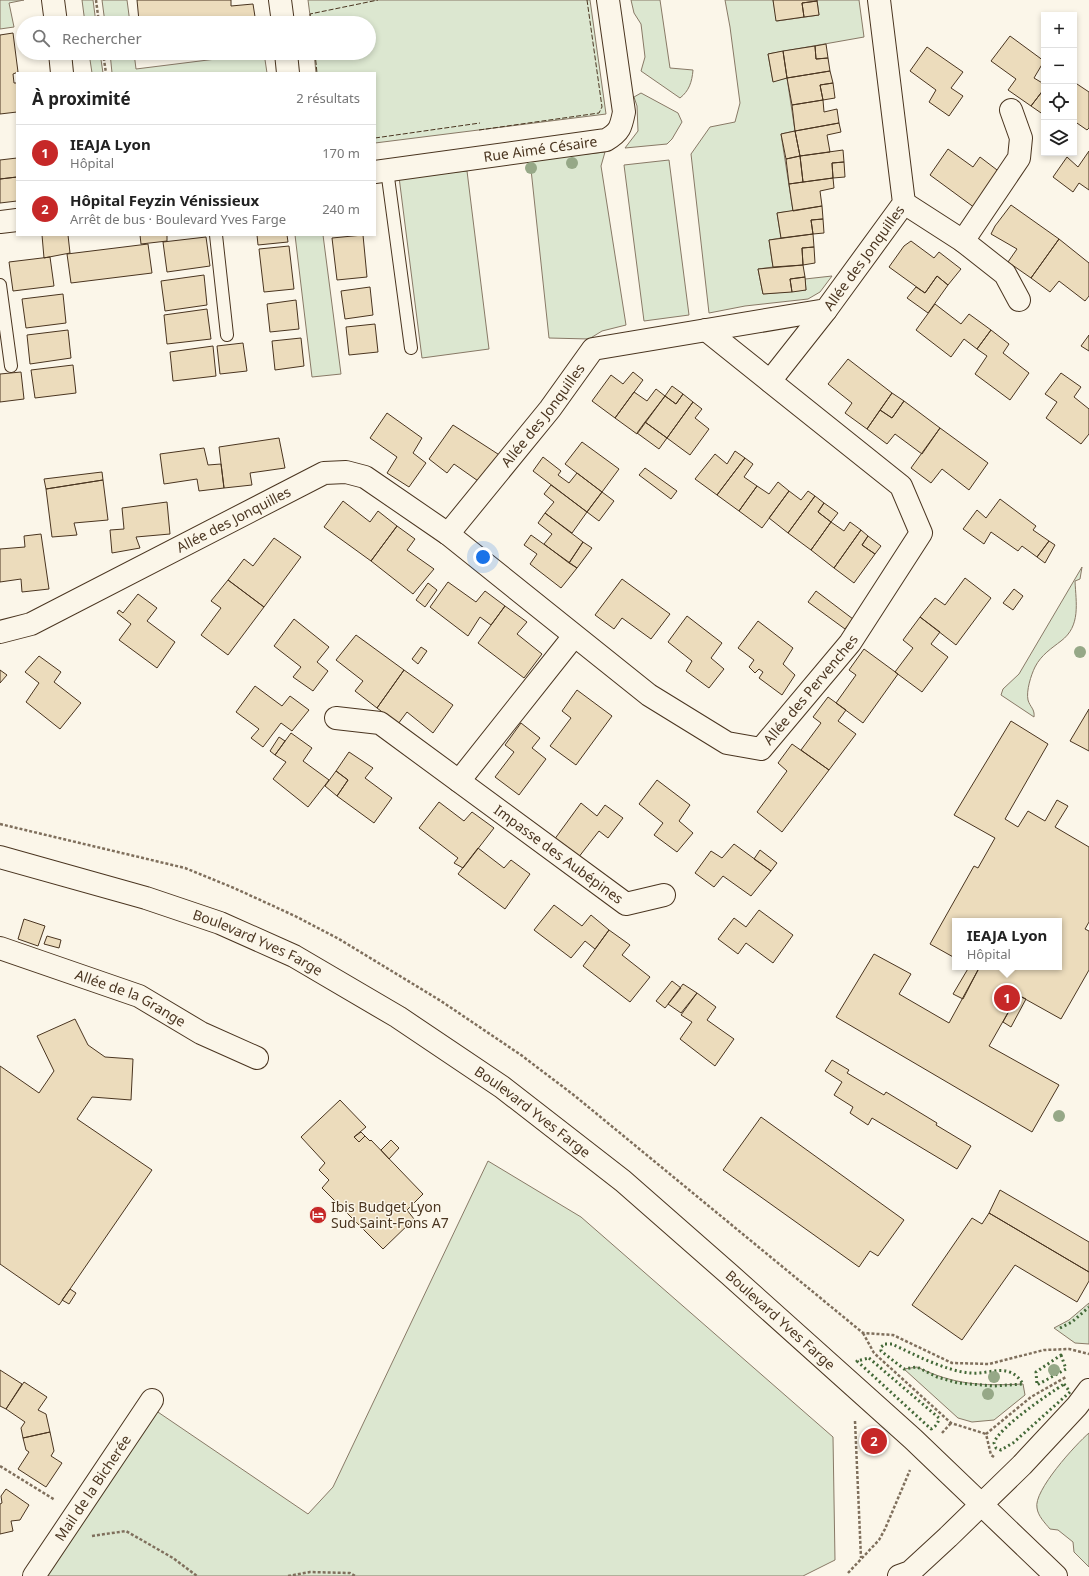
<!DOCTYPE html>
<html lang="fr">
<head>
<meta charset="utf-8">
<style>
  :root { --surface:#fff; --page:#f2f2f2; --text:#222; --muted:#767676; --line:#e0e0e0; --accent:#c62828 }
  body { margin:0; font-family:"Noto Sans",sans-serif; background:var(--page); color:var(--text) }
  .controls { position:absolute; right:12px; top:12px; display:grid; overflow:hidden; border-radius:0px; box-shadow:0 2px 6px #0003 }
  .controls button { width:36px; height:36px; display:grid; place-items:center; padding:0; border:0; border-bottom:1px solid var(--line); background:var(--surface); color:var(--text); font:20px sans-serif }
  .you { position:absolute; left:483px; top:557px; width:14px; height:14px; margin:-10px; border:3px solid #fff; border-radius:50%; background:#1a73e8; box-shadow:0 0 0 6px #1a73e833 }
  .badge { display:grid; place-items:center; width:26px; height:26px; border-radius:50%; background:var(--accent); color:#fff; font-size:13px; font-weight:700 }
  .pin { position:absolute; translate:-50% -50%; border:2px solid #fff; box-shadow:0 1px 4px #0006 }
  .popup { position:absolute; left:952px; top:918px; width:110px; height:52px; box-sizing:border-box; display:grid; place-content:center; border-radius:0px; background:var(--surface); filter:drop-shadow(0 1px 3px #0005); font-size:13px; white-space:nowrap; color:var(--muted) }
  .popup b { font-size:15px; color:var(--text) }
  .popup::after { content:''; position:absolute; left:50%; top:100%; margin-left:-8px; border:8px solid transparent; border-top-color:var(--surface) }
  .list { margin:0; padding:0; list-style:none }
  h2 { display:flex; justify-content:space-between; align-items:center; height:52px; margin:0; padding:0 16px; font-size:17px }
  h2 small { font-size:13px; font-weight:400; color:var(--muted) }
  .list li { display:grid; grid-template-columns:26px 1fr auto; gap:12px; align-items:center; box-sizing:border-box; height:56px; padding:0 16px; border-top:1px solid var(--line) }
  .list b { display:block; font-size:15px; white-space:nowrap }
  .list p { margin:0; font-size:13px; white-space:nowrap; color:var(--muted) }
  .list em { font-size:13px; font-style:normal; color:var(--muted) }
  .icon { flex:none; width:22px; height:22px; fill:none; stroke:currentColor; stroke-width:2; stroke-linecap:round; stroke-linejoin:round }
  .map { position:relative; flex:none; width:1089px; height:1576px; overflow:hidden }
  .search { position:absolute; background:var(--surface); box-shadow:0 2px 6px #0003; left:16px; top:16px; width:360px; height:44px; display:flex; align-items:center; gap:10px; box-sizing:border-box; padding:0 14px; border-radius:22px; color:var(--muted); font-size:15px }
  .panel { position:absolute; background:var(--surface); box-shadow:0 2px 6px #0003; left:16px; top:72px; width:360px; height:164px; border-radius:0px }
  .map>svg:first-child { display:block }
  .green { fill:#dce7d0; stroke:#887966 }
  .building { fill:#ecdcbc; stroke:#4a3520 }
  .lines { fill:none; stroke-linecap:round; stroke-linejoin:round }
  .service-casing { stroke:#4a3520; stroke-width:14 }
  .minor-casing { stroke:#4a3520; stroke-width:24 }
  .primary-casing { stroke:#4a3520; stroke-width:24 }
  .path { stroke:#7f6f5c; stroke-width:2.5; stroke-dasharray:3 2; stroke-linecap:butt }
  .service { stroke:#fbf6e9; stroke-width:12 }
  .minor { stroke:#fbf6e9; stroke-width:22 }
  .primary { stroke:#fbf6e9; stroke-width:22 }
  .hedge { stroke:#436837; stroke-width:3; stroke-dasharray:2 3; stroke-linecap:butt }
  .fence { stroke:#4a3520; stroke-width:1; stroke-dasharray:5 2; stroke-linecap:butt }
  .tree { fill:#96a887 }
  .labels { text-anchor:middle; stroke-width:3; stroke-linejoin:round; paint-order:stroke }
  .street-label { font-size:14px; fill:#4a3520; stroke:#fbf6e9 }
  .poi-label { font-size:14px; fill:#4a3520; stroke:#fbf6e9; text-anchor:start }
</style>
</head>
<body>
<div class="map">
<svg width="1089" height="1576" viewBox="0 0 1089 1576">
  <rect width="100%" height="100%" fill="#fbf6e9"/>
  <path class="green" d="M0 0H24L9 3 14 27 0 29Z
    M82 0H93L96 23H85Z
    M102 0H127L130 23H105Z
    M308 0H590L606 114 375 143V73H316L314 53H369V23H311Z
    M631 0H660L670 68 693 70C692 82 689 91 680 98L641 71 645 57 642 32 641 24 634 13Z
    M725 0H773L777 21 819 15 817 0H859L864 37 768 54 773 81 787 78 795 131 781 134 793 211 777 213 781 238 769 240 773 267 758 269 763 294 806 290 805 279 832 276 820 292 808 299 745 306 709 313 691 154 710 127 735 122 740 103 730 27Z
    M89 53H100L103 73H92Z
    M110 53H134L136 69 264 53 267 73H112Z
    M641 93 678 113 682 122 672 139 667 144 625 148 638 131 637 106 634 97Z
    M605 152 601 166 626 325 602 331 589 339 549 338 530 160Z
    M669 160 689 315 644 321 624 165Z
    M467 171 489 349 422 358 399 177Z
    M295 235H323L341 374 312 377Z
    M1082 567 1080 579 1075 581C1076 603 1081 626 1061 641 1052 648 1041 655 1035 667 1031 675 1026 691 1028 700 1030 707 1035 709 1034 717L1001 695 1003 689 1019 674Z
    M488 1161 581 1217 833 1437 835 1560 803 1576H34L149 1406 308 1514 333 1487Z
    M1089 1303V1344L1075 1343 1054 1328 1069 1320Z
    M917 1367C955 1385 981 1386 1023 1384L1025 1395 994 1420 972 1422 958 1418 904 1369Z
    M1089 1433V1567L1074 1552 1073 1542 1058 1530 1050 1529C1045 1523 1038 1516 1037 1508 1033 1491 1076 1444 1089 1433Z"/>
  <path class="building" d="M137 0H231V6L253 4 256 23H146L145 21H139Z
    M773 0H817V1L802 3 804 17 776 21Z
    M817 1 819 15 804 17 802 3Z
    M13 33 18 72 13 74 14 83H17V112L0 114V35Z
    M1010 36 1044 61 1034 78 1044 84V89L1031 106 1008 90 1016 79 991 61Z
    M826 44 828 58 816 59 815 46Z
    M815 46 816 59 828 58 830 71 787 78 783 51Z
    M927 47 963 72 951 88 963 96 949 116 929 102 936 90 910 71Z
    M783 51 787 78 773 82 768 54Z
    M830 71 833 83 820 85 823 100 792 105 787 78Z
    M1074 82 1089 92V128L1087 130 1074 121Z
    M833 83 835 98 823 100 820 85Z
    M1044 89V115L1031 106Z
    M823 100 824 112 837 109 839 123 795 131 792 105Z
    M839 123 841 132 827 135 830 152 800 156 795 131Z
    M795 131 800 156 786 159 781 134Z
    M948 149 973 167 980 157 1001 173 975 208 930 175Z
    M843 150 844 162 832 163 833 178 803 182 800 156Z
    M1089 151V190L1079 183 1073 192 1053 177 1067 157 1078 167Z
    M800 156 803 182 789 184 786 159Z
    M17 158V177L0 179V160Z
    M844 162 845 177 833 178 832 163Z
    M17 177V201L0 203V179Z
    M833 178 834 188 820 191 822 206 793 211 789 184Z
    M1011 205 1059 239 1031 278 1008 262 1017 249 991 234 995 226Z
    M822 206 823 219 811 220 813 234 781 238 777 213Z
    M823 219 824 233 813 234 811 220Z
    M813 234 814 247 802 248 803 265 773 267 769 240Z
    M42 235H68L70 253 44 258Z
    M140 235H167V241L141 244Z
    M257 235H287L288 242 258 245Z
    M363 235 367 277 337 280 332 238Z
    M206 237 210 266 167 272 163 242Z
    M1059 239 1089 263V296L1085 301 1059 281 1050 292 1031 278Z
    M911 241 934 258 939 252 961 269 948 285 937 276 925 293 889 267 904 246Z
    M148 244 152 273 71 283 67 254Z
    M289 246 294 289 264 292 259 249Z
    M814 247 815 263 803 265 802 248Z
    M50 257 54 286 13 291 9 262Z
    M803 265 805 277 790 279 792 292 763 294 758 269Z
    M204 275 207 305 165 311 161 281Z
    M937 276 948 285 928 313 907 298 916 287 925 293Z
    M805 277 806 290 792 292 790 279Z
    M370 287 373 315 345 319 341 291Z
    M63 294 66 323 26 328 22 299Z
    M296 300 299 329 270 332 267 304Z
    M935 304 961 324 969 314 991 330 977 349 964 339 951 357 916 330Z
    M207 309 211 339 167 344 164 315Z
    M375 324 378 352 349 355 346 327Z
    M68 330 71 358 30 364 27 335Z
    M991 330 1009 344 1003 353 1029 373 1010 400 975 374 987 356 977 349Z
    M1089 335V351L1081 346Z
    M301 338 304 366 275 370 272 341Z
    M243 343 247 371 220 374 217 346Z
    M213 346 216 376 173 381 170 352Z
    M848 359 892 393 867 429 845 413 852 403 828 384Z
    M73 365 76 393 35 398 31 370Z
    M21 372 24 399 0 402V374Z
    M633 372 643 380 615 418 592 401 611 375 623 384Z
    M1061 373 1081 387 1074 397 1089 409V434L1081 444 1046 418 1057 402 1045 394Z
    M672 386 683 394 676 404 665 396Z
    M656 389 665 396 637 434 615 418 634 392 647 401Z
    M892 393 904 401 892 418 880 410Z
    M683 394 693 402 667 438 645 422 665 396 676 404Z
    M904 401 940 428 922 454 895 434 887 444 867 429 880 410 892 418Z
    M693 402 702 409 695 418 709 429 690 455 667 438Z
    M387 413 422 438 413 453 426 463 409 487 387 473 397 457 370 438Z
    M645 422 667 438 659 449 637 433Z
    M453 425 501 456 481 483 454 464 447 473 429 459Z
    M940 428 988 463 969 490 942 469 931 483 911 468Z
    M279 438 285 468 250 473 252 485 224 488 219 447Z
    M582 442 619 469 602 492 565 464Z
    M204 448 208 465 221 464 224 488 199 491 197 479 164 484 160 454Z
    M735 451 745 458 717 495 695 479 715 454 727 464Z
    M543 457 561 471 558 475 569 483 577 473 602 492 587 512 533 471Z
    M745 458 753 464 744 477 757 486 739 511 717 495Z
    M645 468 677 491 671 499 639 475Z
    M102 472 103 480 46 489 44 479Z
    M103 480 108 520 74 523 77 535 52 537 46 489Z
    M778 482 789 491 762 528 739 511 757 486 769 494Z
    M551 485 587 512 572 533 545 513 554 502 544 494Z
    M789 491 801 500 808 491 815 496 788 533 769 518Z
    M602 492 614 501 599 521 587 512Z
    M815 496 824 503 818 512 831 522 811 550 788 533Z
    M1000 499 1036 526 1033 530 1049 541 1037 557 1022 546 1018 551 991 532 984 544 963 529 977 510 986 518Z
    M343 501 370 522 378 511 397 526 371 561 324 527Z
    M167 502 170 534 136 537 140 548 112 553 110 530 124 529 122 508Z
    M824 503 838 513 831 522 818 512Z
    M545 513 583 542 569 563 544 544 552 534 538 523Z
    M831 522 844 531 850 522 861 530 834 568 811 550Z
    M397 526 415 539 407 550 434 569 413 594 371 561Z
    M861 530 868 536 862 545 875 554 854 583 834 568Z
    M41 534 49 589 22 592 21 579 0 582V549L25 547 24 536Z
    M531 535 577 568 561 588 530 564 537 554 524 545Z
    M868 536 881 546 875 554 862 545Z
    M274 538 301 557 264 607 228 580 244 559 253 566Z
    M1049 541 1055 545 1045 563 1037 557Z
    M583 542 592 548 577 568 569 563Z
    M965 578 991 598 956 645 920 617 935 598 945 605Z
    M622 579 670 614 651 639 622 618 614 629 595 615Z
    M228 580 264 607 228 655 201 635 221 608 211 601Z
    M448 582 476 602 485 591 505 606 491 625 480 617 468 636 430 607Z
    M428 583 437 590 425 607 416 600Z
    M1014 589 1023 596 1013 610 1003 603Z
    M816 591 853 619 845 629 808 602Z
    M138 594 157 608 147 621 175 642 157 668 119 640 131 624 117 613 119 610 123 613Z
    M505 606 527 622 517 634 542 654 524 678 478 643Z
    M687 616 722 643 711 658 724 669 709 688 686 671 692 661 668 642Z
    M920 617 940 632 931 644 948 657 922 692 895 672 913 648 903 640Z
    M294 619 329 647 317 662 328 671 313 691 293 677 301 667 274 646Z
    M758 621 793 648 783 664 795 675 782 695 759 678 763 672 759 669 755 673 749 667 754 660 738 648Z
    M356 635 404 670 377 708 355 691 363 681 336 660Z
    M421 647 427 651 418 664 412 659Z
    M864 649 898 674 863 723 836 703 856 675 849 670Z
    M39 656 61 672 54 682 81 703 60 729 26 702 39 683 25 672Z
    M0 670 7 675 0 683Z
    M404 670 453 705 433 733 407 712 398 724 377 708Z
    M255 686 282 706 290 696 309 710 292 731 281 723 263 747 251 738 259 729 236 712Z
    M577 690 612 716 576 765 550 746 571 718 562 711Z
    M828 697 846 710 838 721 856 734 829 770 801 750 821 723 813 717Z
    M1089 709V751L1070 741Z
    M1011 721 1048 744 1005 819 1018 827 1028 811 1045 821 1057 800 1068 806 1055 827 1089 847V922L1085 929 1089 931V970L1061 1019 1018 995 989 1046 1059 1085 1032 1132 836 1017 874 954 911 974 899 994 949 1023 978 970 972 967H1059V921H955V958L930 944 974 866 978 868 995 838 954 815Z
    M521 723 540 738 532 748 546 759 519 795 495 777 514 752 505 745Z
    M291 733 312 748 303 761 329 780 308 807 273 779 286 762 275 755Z
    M279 737 285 741 275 755 270 751Z
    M792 744 829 770 782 832 757 812 787 771 778 763Z
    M349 752 373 768 365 778 392 798 374 823 337 796 348 780 336 771Z
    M336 771 348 780 337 796 325 786Z
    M657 780 690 805 679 821 693 833 677 852 654 835 663 823 639 804Z
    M439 802 464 821 472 812 494 828 463 868 454 863 458 858 419 828Z
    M581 803 597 816 605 805 623 818 608 838 599 831 578 858 554 840Z
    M734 844 771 871 751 896 723 876 714 887 695 873 711 851 722 858Z
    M478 848 504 868 511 860 530 874 505 909 458 874Z
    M760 850 777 863 771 871 754 859Z
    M554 905 582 926 591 915 609 930 595 949 585 941 571 958 534 930Z
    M759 910 793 935 773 963 746 943 738 954 718 939 734 918 746 927Z
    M24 919 45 926 38 946 18 939Z
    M609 930 630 945 622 955 650 977 630 1002 583 966Z
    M47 936 61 940 59 948 44 944Z
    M969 967 978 970 963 999 953 994Z
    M672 981 681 988 665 1008 656 1001Z
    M683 984 697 993 681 1013 668 1004Z
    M697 993 716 1007 707 1020 734 1039 715 1066 680 1039 692 1022 681 1015Z
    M1018 995 1026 999 1011 1027 1003 1022Z
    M75 1019 88 1045 105 1057 133 1059 131 1100 92 1097 77 1119 152 1170 59 1305 0 1264V1066L39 1093 54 1071 37 1036Z
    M832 1060 849 1070 847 1073 884 1095 886 1092 937 1123 936 1125 971 1146 957 1169 872 1118 868 1125 850 1113 853 1107 834 1095 842 1082 825 1071Z
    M340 1100 366 1127 354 1137 359 1142 365 1136 370 1141 371 1140 423 1194 407 1210 414 1219 383 1249 322 1188 329 1180 319 1170 325 1163 301 1137Z
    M761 1117 904 1220 878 1256 870 1251 859 1267 723 1170Z
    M361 1132 365 1136 359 1142 354 1137Z
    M391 1140 399 1148 389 1159 381 1150Z
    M1000 1190 1089 1242V1272L989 1213Z
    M989 1213 1089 1272V1281L1077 1302 1015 1265 962 1340 912 1305 972 1218 982 1224Z
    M70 1289 76 1293 69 1304 62 1300Z
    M0 1370 22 1384 6 1409 0 1406Z
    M24 1382 47 1397 38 1410 46 1414 50 1432 23 1438 21 1428 25 1422 6 1409Z
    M871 1431 882 1441 877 1446 866 1436Z
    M50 1432 54 1451 51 1456 62 1463 46 1487 18 1469 29 1452 26 1450 23 1438Z
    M6 1489 29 1505 20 1520 11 1521 13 1531 0 1534V1504L2 1503 1 1496Z"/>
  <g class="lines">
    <defs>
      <path id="service" d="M387 170 411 348
        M216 235 227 335
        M0 285 11 366"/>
      <g id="minor">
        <path d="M53 0 56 23"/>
        <path d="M280 0 283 23"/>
        <path d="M60 53 62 73"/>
        <path d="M286 53 288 73"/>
        <path id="s1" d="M375 172 606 140C620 132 621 127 624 112L608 0"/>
        <path d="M904 203 963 241 1005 274 1019 300"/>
        <path d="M0 222 17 220"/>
        <path d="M963 241 1019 158 1021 138 1011 110"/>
        <path d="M770 381 826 310"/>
        <path id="s2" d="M448 534 550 409 593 349 826 310 904 203 879 0"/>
        <path id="s3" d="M0 632 31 624 324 473 346 472 365 477 448 534 649 695 727 743 761 749 850 643 921 533 901 486 706 330"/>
        <path id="s4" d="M336 718 380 723 626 904 664 895"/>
        <path d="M459 781 574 636"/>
        <path id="s5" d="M0 948 139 996 201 1033 257 1058"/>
        <path id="s6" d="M34 1576 152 1400"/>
        <path d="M899 1576 910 1572 948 1537 1022 1465 1077 1406 1089 1390"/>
      </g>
      <g id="primary">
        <path id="s7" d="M0 857 146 898 220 923 294 956 398 1017 502 1087 623 1181 729 1274 913 1439 1056 1576"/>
      </g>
    </defs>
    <use href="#service" class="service-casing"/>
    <use href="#minor" class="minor-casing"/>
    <use href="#primary" class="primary-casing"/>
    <path class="path" d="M96 0 99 23
      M103 53 106 73
      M0 824 185 868 234 888 295 916 339 939 441 1001 521 1055 575 1096 863 1333 893 1335 952 1363 989 1364 1044 1350 1069 1349 1089 1354
      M863 1333 874 1353 951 1423 986 1434
      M855 1421 861 1558
      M942 1433 951 1423
      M994 1457 991 1455 986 1434 1031 1397 1066 1377
      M0 1466 55 1500
      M92 1536 126 1531 173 1558 197 1576
      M848 1573 879 1540 885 1529 910 1470
      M288 1576 310 1572 350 1573 355 1576"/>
    <use href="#service" class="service"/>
    <use href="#minor" class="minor"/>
    <use href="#primary" class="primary"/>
    <path class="hedge" d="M1060 1328 1072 1322 1089 1307
      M885 1344H892C913 1354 946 1371 970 1373 990 1375 1009 1361 1023 1384L994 1386 958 1383 937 1377 917 1367 904 1369 881 1351V1347Z
      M1061 1355 1066 1369 1037 1385 1036 1372Z
      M869 1358 939 1418C938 1424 936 1426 931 1429L857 1361Z
      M1064 1384 1070 1392 1013 1443 1001 1450 996 1448 994 1443C999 1427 1049 1394 1064 1384Z"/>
    <path class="fence" d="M311 23 310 14 378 0
      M315 53 317 73
      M479 130 599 113 602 107 587 0
      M375 138 480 123"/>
  </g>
  <g class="tree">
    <circle cx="572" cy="163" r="6"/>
    <circle cx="531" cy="168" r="6"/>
    <circle cx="1080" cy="652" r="6"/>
    <circle cx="1059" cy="1116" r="6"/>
    <circle cx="1054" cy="1370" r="6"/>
    <circle cx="994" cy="1377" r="6"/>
    <circle cx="988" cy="1394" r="6"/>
  </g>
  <defs>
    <symbol id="hotel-disc" viewBox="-11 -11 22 22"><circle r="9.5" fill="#c62828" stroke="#fbf6e9"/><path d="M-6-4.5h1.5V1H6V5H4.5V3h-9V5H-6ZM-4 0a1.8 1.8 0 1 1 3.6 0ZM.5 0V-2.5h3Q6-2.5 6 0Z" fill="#fff"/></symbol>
  </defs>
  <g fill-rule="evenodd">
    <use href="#hotel-disc" x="308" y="1205" width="20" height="20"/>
  </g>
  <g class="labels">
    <g class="street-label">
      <text dy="5" stroke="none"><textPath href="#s1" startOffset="167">Rue Aimé Césaire</textPath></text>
      <text dy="5" stroke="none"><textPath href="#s2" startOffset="536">Allée des Jonquilles</textPath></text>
      <text dy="5" stroke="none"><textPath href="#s2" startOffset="152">Allée des Jonquilles</textPath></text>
      <text dy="5" stroke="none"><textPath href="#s3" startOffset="260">Allée des Jonquilles</textPath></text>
      <text dy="5" stroke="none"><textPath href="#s3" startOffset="965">Allée des Pervenches</textPath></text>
      <text dy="5" stroke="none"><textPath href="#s4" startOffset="266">Impasse des Aubépines</textPath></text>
      <text dy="5" stroke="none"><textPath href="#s7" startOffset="272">Boulevard Yves Farge</textPath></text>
      <text dy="5" stroke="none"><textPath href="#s5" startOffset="140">Allée de la Grange</textPath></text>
      <text dy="5" stroke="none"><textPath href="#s7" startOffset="596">Boulevard Yves Farge</textPath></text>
      <text dy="5" stroke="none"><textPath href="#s7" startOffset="920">Boulevard Yves Farge</textPath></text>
      <text dy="5" stroke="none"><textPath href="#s6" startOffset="106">Mail de la Bicherée</textPath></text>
    </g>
    <g class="poi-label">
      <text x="331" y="1212">Ibis Budget Lyon<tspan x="331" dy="16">Sud Saint-Fons A7</tspan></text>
    </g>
  </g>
</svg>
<div class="controls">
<button>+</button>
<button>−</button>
<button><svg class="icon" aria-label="locate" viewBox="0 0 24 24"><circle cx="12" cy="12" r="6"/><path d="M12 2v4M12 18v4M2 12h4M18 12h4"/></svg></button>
<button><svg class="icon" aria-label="layers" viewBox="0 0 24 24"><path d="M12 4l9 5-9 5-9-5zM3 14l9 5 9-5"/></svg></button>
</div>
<div class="you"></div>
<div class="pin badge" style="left:1007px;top:998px">1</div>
<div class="popup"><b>IEAJA Lyon</b>Hôpital</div>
<div class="pin badge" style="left:874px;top:1441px">2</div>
<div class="search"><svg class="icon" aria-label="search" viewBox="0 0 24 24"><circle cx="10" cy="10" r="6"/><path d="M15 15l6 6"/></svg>Rechercher</div>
<section class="panel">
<h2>À proximité<small>2 résultats</small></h2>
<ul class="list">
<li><span class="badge">1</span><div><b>IEAJA Lyon</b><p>Hôpital</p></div><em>170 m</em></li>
<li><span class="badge">2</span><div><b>Hôpital Feyzin Vénissieux</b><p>Arrêt de bus · Boulevard Yves Farge</p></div><em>240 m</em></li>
</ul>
</section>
</div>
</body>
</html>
